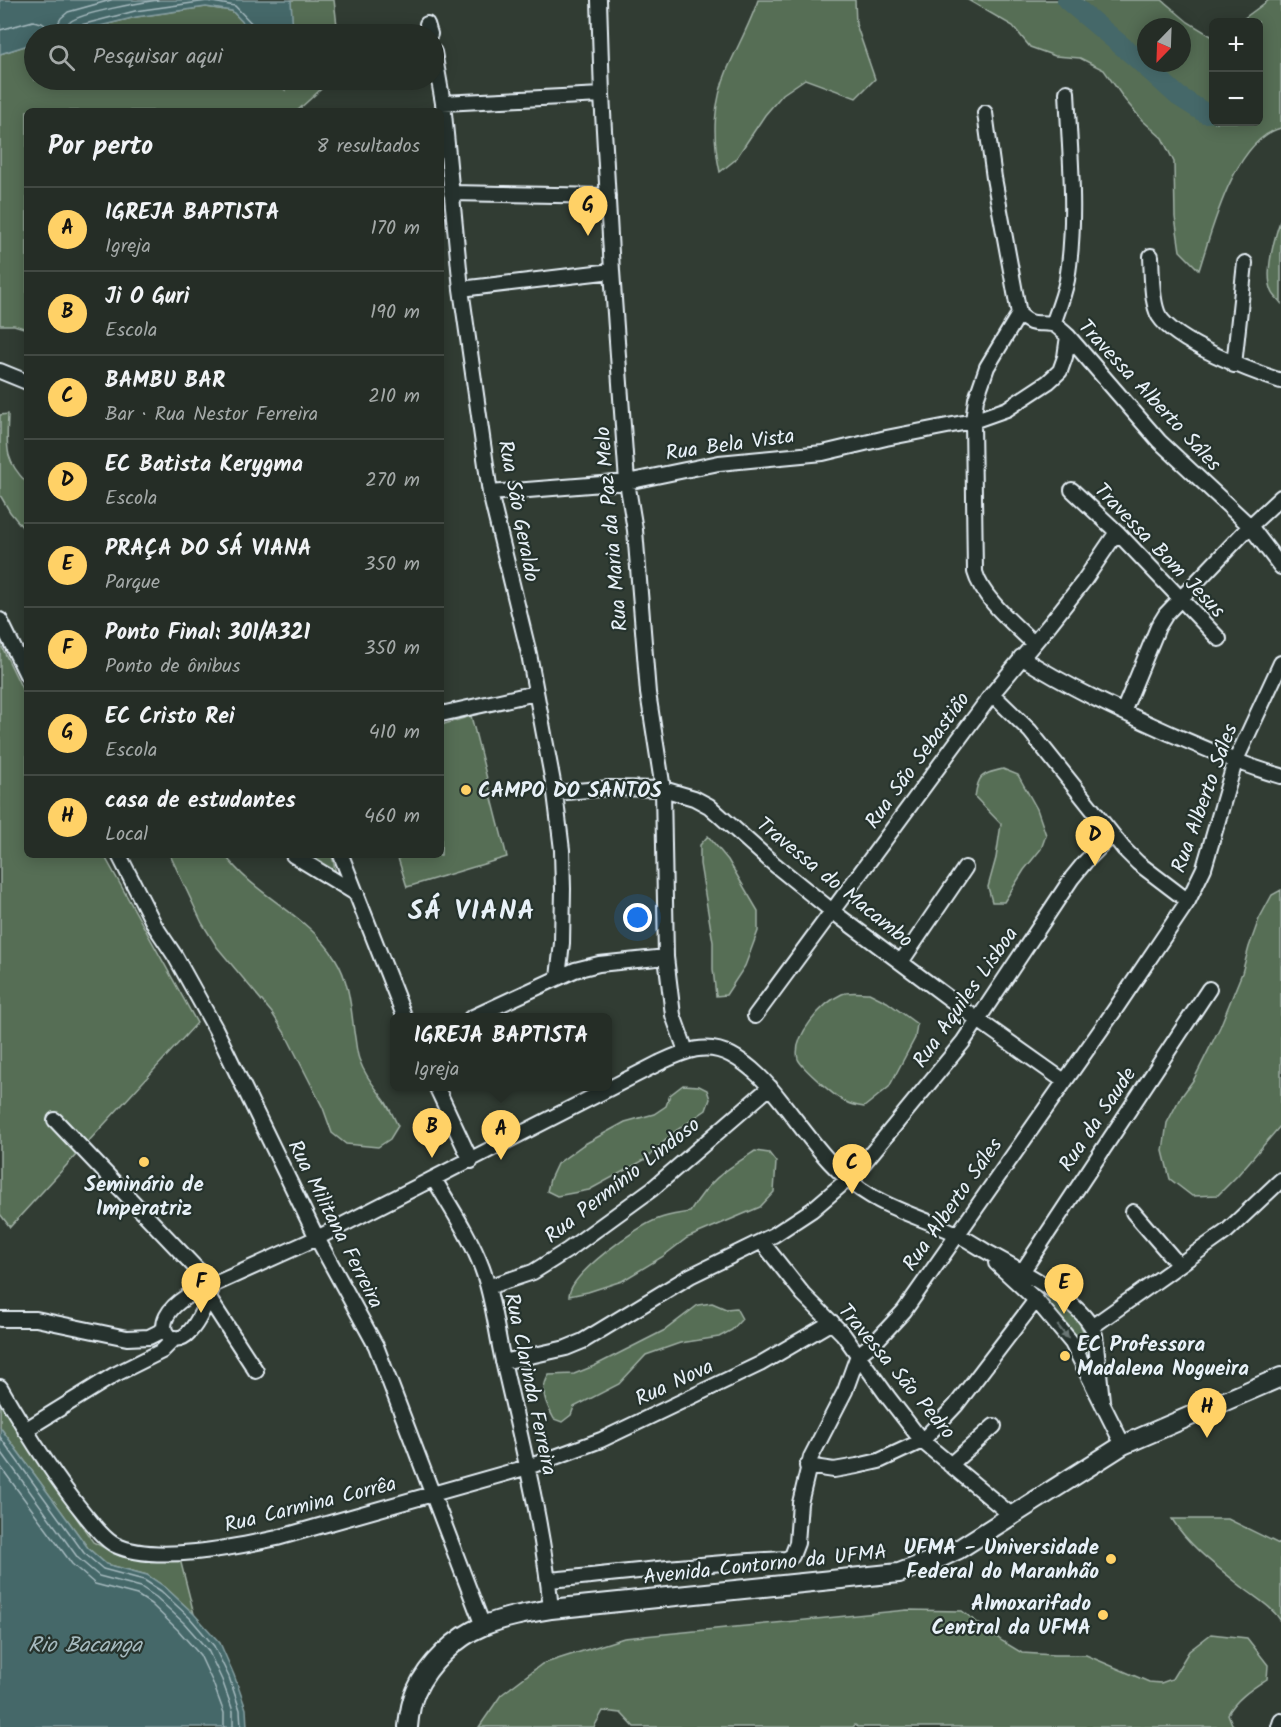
<!DOCTYPE html>
<html lang="pt">
<head>
<meta charset="utf-8">
<style>
  :root { --surface:#252d26; --page:#2d352e; --text:#f1f3f6; --muted:#a3a8a7; --line:#424943; --accent:#ffd166 }
  body { margin:0; font-family:Kalam,sans-serif; background:var(--page); color:var(--text) }
  .controls { position:absolute; right:18px; top:18px; display:grid; overflow:hidden; border-radius:9px; box-shadow:0 3px 15px #0003 }
  .controls button { width:54px; height:54px; display:grid; place-items:center; padding:0; border:0; border-bottom:2px solid var(--line); background:var(--surface); color:var(--text); font:30px sans-serif }
  .compass { position:absolute; left:1137px; top:18px; width:54px; height:54px; border-radius:50%; background:var(--surface); box-shadow:0 3px 15px #0003; rotate:203deg }
  .you { position:absolute; left:638px; top:918px; width:21px; height:21px; margin:-15px; border:4px solid #fff; border-radius:50%; background:#1a73e8; box-shadow:0 0 0 9px #1a73e833 }
  .badge { display:grid; place-items:center; width:39px; height:39px; border-radius:50%; background:var(--accent); color:#111; font-size:20px; font-weight:700 }
  .pin { position:absolute; translate:-50% -50px; filter:drop-shadow(0 2px 3px #0008) }
  .pin::after { content:''; position:absolute; top:32px; width:21px; height:18px; background:inherit; clip-path:polygon(0 0,100% 0,50% 100%) }
  .popup { position:absolute; left:390px; top:1013px; width:222px; height:78px; box-sizing:border-box; display:grid; place-content:center; border-radius:9px; background:var(--surface); filter:drop-shadow(0 2px 4px #0005); font-size:20px; white-space:nowrap; color:var(--muted) }
  .popup b { font-size:22px; color:var(--text) }
  .popup::after { content:''; position:absolute; left:50%; top:100%; margin-left:-12px; border:12px solid transparent; border-top-color:var(--surface) }
  .list { margin:0; padding:0; list-style:none }
  h2 { display:flex; justify-content:space-between; align-items:center; height:78px; margin:0; padding:0 24px; font-size:26px }
  h2 small { font-size:20px; font-weight:400; color:var(--muted) }
  .list li { display:grid; grid-template-columns:39px 1fr auto; gap:18px; align-items:center; box-sizing:border-box; height:84px; padding:0 24px; border-top:2px solid var(--line) }
  .list b { display:block; font-size:22px; white-space:nowrap }
  .list p { margin:0; font-size:20px; white-space:nowrap; color:var(--muted) }
  .list em { font-size:20px; font-style:normal; color:var(--muted) }
  .icon { flex:none; width:33px; height:33px; fill:none; stroke:currentColor; stroke-width:2; stroke-linecap:round; stroke-linejoin:round }
  .map { position:relative; flex:none; width:1281px; height:1727px; overflow:hidden }
  .search { position:absolute; background:var(--surface); box-shadow:0 3px 15px #0003; left:24px; top:24px; width:420px; height:66px; display:flex; align-items:center; gap:15px; box-sizing:border-box; padding:0 21px; border-radius:33px; color:var(--muted); font-size:22px }
  .panel { position:absolute; background:var(--surface); box-shadow:0 3px 15px #0003; left:24px; top:108px; width:420px; height:750px; border-radius:9px }
  .map>svg:first-child { display:block }
  .green { fill:#576e54; stroke:#a0b0a6; stroke-width:1.5; fill-rule:evenodd }
  .water { fill:#446869; stroke:#869fa2; stroke-width:1.5 }
  .lines { fill:none; stroke-linecap:round; stroke-linejoin:round }
  .shore { stroke:#a6babf; stroke-width:1.5 }
  .river { stroke:#446869; stroke-width:20 }
  .minor-casing { stroke:#e8f1f8; stroke-width:18 }
  .major-casing { stroke:#e8f1f8; stroke-width:22 }
  .minor { stroke:#26332d; stroke-width:14 }
  .major { stroke:#26332d; stroke-width:18 }
  .oneway { fill:#6a7674 }
  .poi-dot { fill:#ffd166; stroke:#26332d; stroke-width:2 }
  .labels { text-anchor:middle; stroke-width:4.5; stroke-linejoin:round; paint-order:stroke }
  .street-label { font-size:21px; fill:#e8f1f8; stroke:#26332d }
  .poi-label { font-size:21px; font-weight:bold; fill:#e8f1f8; stroke:#26332d; text-anchor:start }
  .water-label { font-size:22px; font-style:italic; fill:#a6babf; stroke:#26332d }
  .district-label { font-size:27px; font-weight:bold; letter-spacing:1.5px; fill:#e8f1f8; stroke:#26332d }
</style>
</head>
<body>
<div class="map">
<svg width="1281" height="1727" viewBox="0 0 1281 1727">
  <rect width="100%" height="100%" fill="#313c33"/>
  <filter id="ink" filterUnits="userSpaceOnUse"><feTurbulence type="fractalNoise" baseFrequency=".0167" numOctaves="2"/><feDisplacementMap in="SourceGraphic" scale="12" xChannelSelector="R" yChannelSelector="G"/><feConvolveMatrix kernelMatrix="1 2 1 2 8 2 1 2 1" color-interpolation-filters="sRGB"/></filter>
  <g filter="url(#ink)">
    <path class="green" d="M291 0H334L338 34H292Z
      M758 0H855L856 24 875 79 856 98 805 79 783 94 765 115 735 160 720 172C712 136 713 103 728 68 738 45 750 24 758 0Z
      M968 0H1162L1188 22 1211 36 1213 35 1214 122H1258V22H1239L1269 0H1281V128C1234 140 1212 230 1199 270L1180 251 1175 217 1174 162 1162 138 1142 120 1125 100 1104 70 1080 58 1055 56 1030 47 1013 26ZM1146 27H1182V63H1146Z
      M206 7 232 11 254 34H68L136 17Z
      M34 43V80H278L285 90 287 80H331L297 111H27V329L14 325H0V54Z
      M1281 218V303C1278 299 1273 295 1272 291 1264 273 1275 236 1281 218Z
      M8 414C7 446 3 459 27 483V533L10 512 0 495V415Z
      M0 643 27 699V855H104L197 1023 10 1227 0 1214Z
      M471 716 507 857 407 887 397 855H441V725Z
      M1003 769 1018 775 1037 809 1046 835 1041 849 1024 870 1004 902H992L988 887 996 858 1001 824 975 797C978 775 981 774 1003 769Z
      M708 836 728 860 758 911V931L745 966 726 995 716 996 713 969V942L700 864V845Z
      M170 855H225C255 896 308 915 335 958 349 980 351 1006 354 1032 356 1041 356 1051 359 1059 365 1076 375 1087 385 1101 390 1109 394 1118 398 1126L390 1139 378 1147 346 1144 332 1133 323 1108 286 1035 272 1013 217 947 202 923Z
      M302 855H332L339 888Z
      M1281 890V1125L1237 1176 1218 1195 1192 1196 1170 1179 1163 1151 1167 1123 1179 1100 1194 1079 1220 1027 1242 973 1249 947 1259 919 1272 895Z
      M869 993 887 1002 917 1024 915 1038 889 1087 864 1107C858 1106 851 1105 846 1102 837 1099 801 1067 798 1059 792 1037 822 1003 842 994 849 991 861 993 869 993Z
      M683 1085 699 1086 707 1090 710 1099 706 1110 674 1132 646 1159 589 1190 557 1196 547 1191 550 1179 557 1164 583 1145 625 1122 654 1114 666 1106 670 1095Z
      M755 1151 769 1153 776 1162 774 1192 760 1207 687 1238 662 1257 622 1281 588 1292 569 1296C570 1274 637 1226 658 1219 668 1215 679 1214 690 1212 710 1179 724 1171 755 1151Z
      M1026 1280C1061 1303 1084 1311 1089 1356L1024 1282Z
      M712 1303 726 1309 736 1308 742 1319 732 1330 719 1337 680 1343 646 1355 619 1384 574 1407 571 1415 562 1422 554 1419C546 1404 539 1390 549 1375L574 1374 594 1366 665 1330 698 1305Z
      M0 1402 18 1432 93 1542 120 1556 152 1561 180 1559 194 1614 165 1587 147 1575 106 1564 88 1548 0 1427Z
      M1172 1519H1228L1281 1545V1621C1272 1607 1259 1600 1246 1590 1220 1569 1190 1548 1172 1519Z
      M907 1610 962 1611 1002 1641 1022 1653 1054 1655H1086L1149 1682 1161 1683 1172 1679 1189 1651 1211 1634 1247 1638 1268 1665 1267 1679C1252 1689 1237 1698 1228 1714L1232 1724 1236 1727H858L855 1725 853 1727H634L621 1713 603 1711 594 1727H479L501 1695 542 1664 624 1638Z"/>
    <path class="water" d="M0 0H291L293 32 292 34H254L232 11 206 7 136 17 68 34H34V43L0 54Z
      M0 1427 88 1548 106 1564 147 1575 165 1587 194 1614 220 1643 234 1675 246 1709 247 1727H0Z"/>
    <g class="lines">
      <path class="shore" d="M0 30 33 21 42 23 54 31 61 18 68 12 111 0
        M65 34C65 29 66 25 70 22 80 13 143 2 158 0
        M73 34V30L77 26 135 11 207 1 235 6 256 28 257 34
        M0 1437 84 1553 103 1569 144 1580 161 1591 190 1618 214 1646 229 1677 240 1710 241 1727
        M0 1450 78 1558 99 1576 141 1587 156 1597 184 1623 208 1650 222 1680 233 1711V1727
        M0 1466 72 1564 95 1584 137 1595 151 1604 178 1630 200 1655 213 1683 224 1713V1727"/>
      <path class="river" d="M1067 0 1134 56 1178 96 1205 113 1214 112"/>
      <defs>
        <path id="minor" d="M599 0 602 95 612 271 627 482 635 530 648 693 663 789 666 957 673 1015 686 1051
          M427 24 430 34
          M434 52 443 103 461 289 490 493 529 654 555 793 562 850 563 889 562 943 558 977
          M443 103 602 95
          M985 113 994 178 1019 314C1034 328 1036 321 1052 324 1057 325 1064 333 1068 336L1159 441 1250 526 1281 567
          M451 193 608 196
          M1151 256C1152 272 1151 302 1159 316 1176 343 1251 371 1281 381
          M461 289 612 271
          M1019 314 987 367 976 399 973 421 975 572C982 598 1014 624 1033 643
          M1053 324C1058 310 1064 295 1067 280 1077 218 1070 155 1067 92
          M1234 365 1245 263
          M0 371 27 382
          M1072 490 1117 532 1219 639
          M490 493 627 482 719 463 823 453 886 438 973 421 1007 409 1048 382 1060 371 1065 357 1068 336
          M0 620 27 675
          M1021 657C1068 687 1118 710 1169 733 1206 749 1242 765 1281 776
          M992 694 1030 731 1124 849 1138 863 1188 901
          M1123 712 1158 627 1166 614 1250 526 1281 497
          M441 714 536 693
          M555 793 610 788 663 789 694 798 709 806 774 864 832 911 978 1020 1064 1081
          M119 855 155 926 175 956 215 1028 317 1238 376 1346 483 1626
          M293 855 357 894
          M341 855 405 1018
          M901 962 965 868
          M755 1016 992 694 1050 624 1083 582 1117 532
          M471 1018 575 970 599 964 666 957
          M436 1086 471 1161
          M55 1120 213 1286
          M434 1179C451 1208 470 1236 482 1268 493 1297 496 1330 503 1361 522 1444 543 1525 551 1609
          M1133 1212 1178 1264
          M762 1242 803 1294 843 1334 888 1397 922 1441 1011 1515
          M996 1263 1036 1300 1072 1343 1123 1445
          M1022 1272 1209 989
          M213 1286C207 1300 201 1319 190 1331 171 1353 145 1323 186 1297L317 1238 659 1063C683 1052 705 1041 731 1055 752 1066 767 1083 781 1101 808 1135 832 1173 871 1196 894 1210 921 1218 946 1229 961 1235 975 1245 989 1253 1018 1270 1086 1302 1095 1335L1102 1401
          M488 1287 533 1272 568 1250 652 1189 770 1087
          M208 1297 256 1371
          M0 1319H36L127 1338 149 1337 163 1330
          M1093 1326 1227 1231 1281 1180
          M503 1362 566 1348 583 1341 690 1276 774 1235 812 1210 847 1180 862 1165 963 1042 1072 878 1085 862 1112 835
          M0 1387C26 1432 53 1476 86 1516 94 1526 104 1539 115 1545 155 1564 236 1547 277 1538L528 1467 601 1440 760 1364 832 1322
          M25 1430 114 1375 162 1351 175 1338
          M950 1465 994 1426
          M807 1466 834 1470 857 1466 879 1461 922 1441 956 1405 1036 1300
          M548 1580C627 1573 706 1562 786 1559L792 1556 797 1543 800 1503 811 1457 845 1391 858 1355 877 1340 904 1311 1114 1011 1188 901 1204 868 1235 762 1281 663
          M1279 1727 1281 1721"/>
        <path id="major" d="M408 1727C409 1715 411 1702 416 1691 428 1664 456 1637 483 1626 504 1617 528 1613 551 1609L899 1573 942 1557 959 1549 1123 1445 1281 1377"/>
      </defs>
      <use href="#minor" class="minor-casing"/>
      <use href="#major" class="major-casing"/>
      <use href="#minor" class="minor"/>
      <use href="#major" class="major"/>
    </g>
    <defs><path id="oneway-solid" d="M-6-.8H1V-3.2L6.5 0L1 3.2V.8H-6Z" transform="scale(1.5)"/></defs>
    <use class="oneway" href="#oneway-solid" transform="translate(1063 1332) rotate(51)"/>
  </g>
  <g class="poi-dot">
    <circle cx="466" cy="790" r="6"/>
    <circle cx="144" cy="1162" r="6"/>
    <circle cx="1065" cy="1356" r="6"/>
    <circle cx="1111" cy="1559" r="6"/>
    <circle cx="1103" cy="1615" r="6"/>
  </g>
  <g class="labels">
    <g class="street-label">
      <text transform="translate(1150 395) rotate(47)" y="7">Travessa Alberto Sáles</text>
      <text transform="translate(730 444) rotate(-8)" y="7">Rua Bela Vista</text>
      <text transform="translate(519 511) rotate(79)" y="7">Rua São Geraldo</text>
      <text transform="translate(611 529) rotate(-95)" y="7">Rua Maria da Paz Melo</text>
      <text transform="translate(1160 550) rotate(46)" y="7">Travessa Bom Jesus</text>
      <text transform="translate(917 760) rotate(-54)" y="7">Rua São Sebastião</text>
      <text transform="translate(1204 798) rotate(-70)" y="7">Rua Alberto Sáles</text>
      <text transform="translate(835 882) rotate(39)" y="7">Travessa do Macambo</text>
      <text transform="translate(965 997) rotate(-55)" y="7">Rua Aquiles Lisboa</text>
      <text transform="translate(1097 1119) rotate(-56)" y="7">Rua da Saude</text>
      <text transform="translate(622 1180) rotate(-38)" y="7">Rua Permínio Lindoso</text>
      <text transform="translate(952 1204) rotate(-55)" y="7">Rua Alberto Sáles</text>
      <text transform="translate(336 1224) rotate(63)" y="7">Rua Militana Ferreira</text>
      <text transform="translate(897 1371) rotate(50)" y="7">Travessa São Pedro</text>
      <text transform="translate(674 1382) rotate(-25)" y="7">Rua Nova</text>
      <text transform="translate(531 1384) rotate(78)" y="7">Rua Clarinda Ferreira</text>
      <text transform="translate(310 1504) rotate(-14)" y="7">Rua Carmina Corrêa</text>
      <text transform="translate(765 1564) rotate(-6)" y="7">Avenida Contorno da UFMA</text>
    </g>
    <g class="poi-label">
      <text x="478" y="797">CAMPO DO SANTOS</text>
      <text x="144" y="1191" text-anchor="middle">Seminário de<tspan x="144" dy="24">Imperatriz</tspan></text>
      <text x="1077" y="1351">EC Professora<tspan x="1077" dy="24">Madalena Nogueira</tspan></text>
      <text x="1099" y="1554" text-anchor="end">UFMA - Universidade<tspan x="1099" dy="24">Federal do Maranhão</tspan></text>
      <text x="1091" y="1610" text-anchor="end">Almoxarifado<tspan x="1091" dy="24">Central da UFMA</tspan></text>
    </g>
    <g class="water-label">
      <text x="85" y="1652">Rio Bacanga</text>
    </g>
    <g class="district-label">
      <text x="472" y="919">SÁ VIANA</text>
    </g>
  </g>
</svg>
<div class="controls">
<button>+</button>
<button>−</button>
</div>
<svg class="compass" viewBox="-18 -18 36 36"><path d="M0-13l5 13h-10z" fill="#e53935"/><path d="M0 13l5-13h-10z" fill="#a3a8a7"/></svg>
<div class="you"></div>
<div class="pin badge" style="left:501px;top:1160px">A</div>
<div class="popup"><b>IGREJA BAPTISTA</b>Igreja</div>
<div class="pin badge" style="left:432px;top:1158px">B</div>
<div class="pin badge" style="left:852px;top:1194px">C</div>
<div class="pin badge" style="left:1095px;top:866px">D</div>
<div class="pin badge" style="left:1064px;top:1314px">E</div>
<div class="pin badge" style="left:201px;top:1313px">F</div>
<div class="pin badge" style="left:588px;top:236px">G</div>
<div class="pin badge" style="left:1207px;top:1438px">H</div>
<div class="search"><svg class="icon" aria-label="search" viewBox="0 0 24 24"><circle cx="10" cy="10" r="6"/><path d="M15 15l6 6"/></svg>Pesquisar aqui</div>
<section class="panel">
<h2>Por perto<small>8 resultados</small></h2>
<ul class="list">
<li><span class="badge">A</span><div><b>IGREJA BAPTISTA</b><p>Igreja</p></div><em>170 m</em></li>
<li><span class="badge">B</span><div><b>Ji O Guri</b><p>Escola</p></div><em>190 m</em></li>
<li><span class="badge">C</span><div><b>BAMBU BAR</b><p>Bar · Rua Nestor Ferreira</p></div><em>210 m</em></li>
<li><span class="badge">D</span><div><b>EC Batista Kerygma</b><p>Escola</p></div><em>270 m</em></li>
<li><span class="badge">E</span><div><b>PRAÇA DO SÁ VIANA</b><p>Parque</p></div><em>350 m</em></li>
<li><span class="badge">F</span><div><b>Ponto Final: 301/A321</b><p>Ponto de ônibus</p></div><em>350 m</em></li>
<li><span class="badge">G</span><div><b>EC Cristo Rei</b><p>Escola</p></div><em>410 m</em></li>
<li><span class="badge">H</span><div><b>casa de estudantes</b><p>Local</p></div><em>460 m</em></li>
</ul>
</section>
</div>
</body>
</html>
